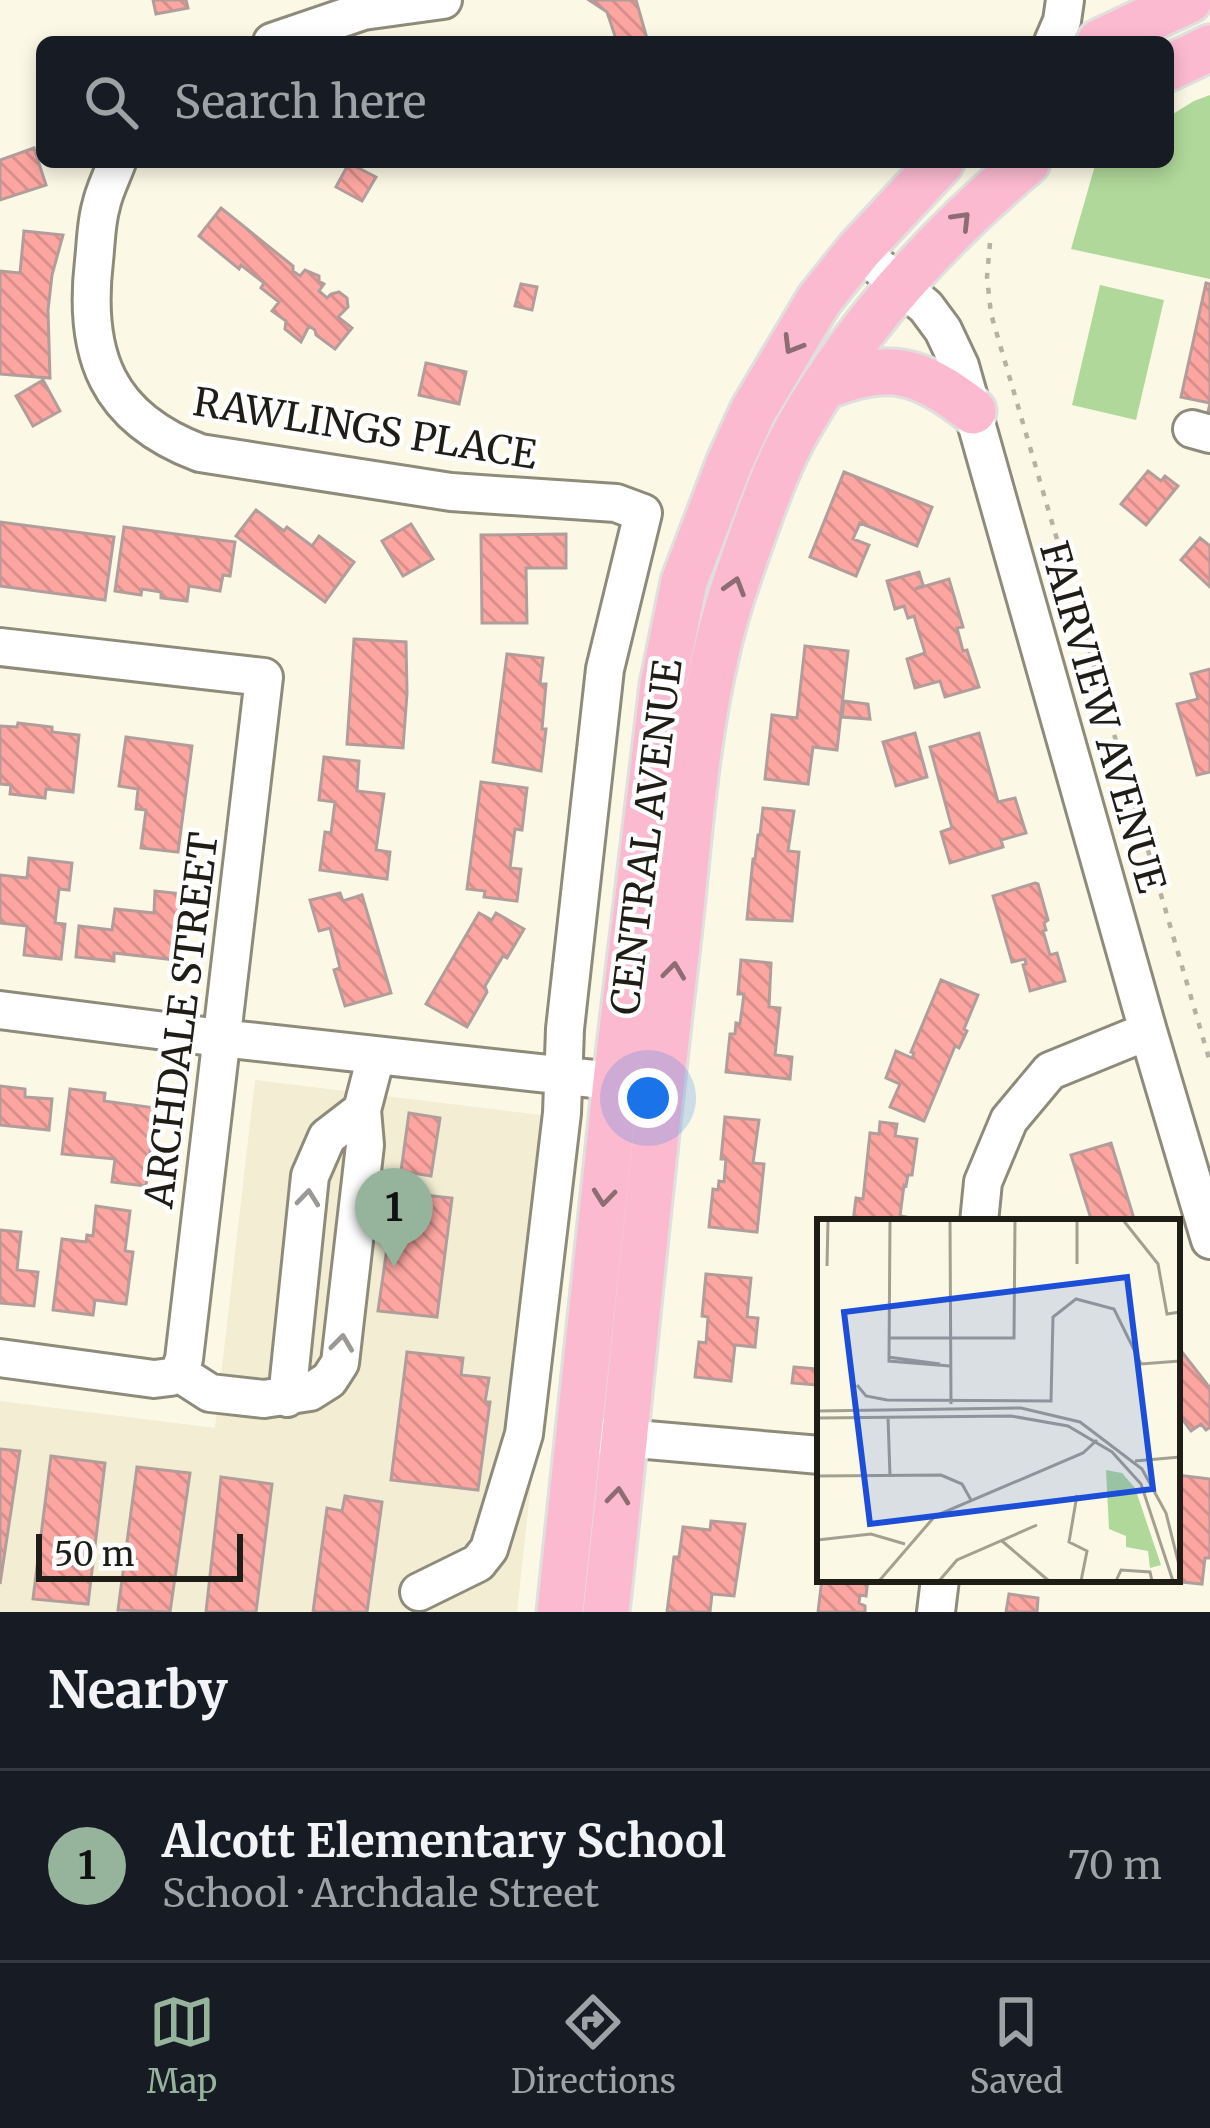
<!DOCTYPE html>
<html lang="en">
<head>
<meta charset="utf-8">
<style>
  :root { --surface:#171b24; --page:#242831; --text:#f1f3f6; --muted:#9ea1a6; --line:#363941; --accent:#96b49c }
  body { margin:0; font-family:Merriweather,serif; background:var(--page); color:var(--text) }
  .scale { position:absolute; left:36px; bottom:30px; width:207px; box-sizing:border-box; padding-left:12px; border:6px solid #1e1d16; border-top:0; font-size:33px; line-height:42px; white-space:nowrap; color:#1e1d16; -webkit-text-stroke:9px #fff; paint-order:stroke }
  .you { position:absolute; left:648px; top:1098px; width:42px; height:42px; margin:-30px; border:9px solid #fff; border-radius:50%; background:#1a73e8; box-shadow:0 0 0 18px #1a73e833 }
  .badge { display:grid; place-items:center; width:78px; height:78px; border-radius:50%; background:var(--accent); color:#111; font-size:39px; font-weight:700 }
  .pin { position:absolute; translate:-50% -99px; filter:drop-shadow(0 3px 6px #0008) }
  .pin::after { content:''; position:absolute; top:63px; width:42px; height:36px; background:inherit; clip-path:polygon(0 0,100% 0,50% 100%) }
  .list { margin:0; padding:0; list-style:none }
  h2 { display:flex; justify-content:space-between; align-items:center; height:156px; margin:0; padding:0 48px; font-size:51px }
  h2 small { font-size:39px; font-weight:400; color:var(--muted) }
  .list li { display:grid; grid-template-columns:78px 1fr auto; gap:36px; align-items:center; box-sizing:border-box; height:192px; padding:0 48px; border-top:3px solid var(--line) }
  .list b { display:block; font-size:45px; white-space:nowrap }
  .list p { margin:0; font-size:39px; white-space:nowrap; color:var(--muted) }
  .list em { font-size:39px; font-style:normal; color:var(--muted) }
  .icon { flex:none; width:66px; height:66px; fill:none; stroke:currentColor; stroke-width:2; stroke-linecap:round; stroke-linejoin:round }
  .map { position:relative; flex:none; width:1210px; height:1612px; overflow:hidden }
  .search { position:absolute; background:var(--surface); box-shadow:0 6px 18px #0003; left:36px; right:36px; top:36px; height:132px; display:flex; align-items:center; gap:30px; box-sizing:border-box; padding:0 42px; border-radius:18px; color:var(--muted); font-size:45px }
  .sheet { height:348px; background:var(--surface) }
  nav { display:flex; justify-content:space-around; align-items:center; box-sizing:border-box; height:168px; border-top:3px solid var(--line); background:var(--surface); font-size:33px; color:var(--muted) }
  nav a { display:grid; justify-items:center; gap:6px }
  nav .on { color:var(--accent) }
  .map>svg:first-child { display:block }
  .built { fill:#f2edd3 }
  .grass { fill:#b0d89a }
  .building { fill:url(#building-back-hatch); stroke:#b29d9b; stroke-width:3 }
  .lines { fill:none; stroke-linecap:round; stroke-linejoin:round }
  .minor-casing { stroke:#8e8b7a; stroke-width:42 }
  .major-casing { stroke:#e0dfde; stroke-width:51 }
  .path { stroke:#b5b2a3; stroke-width:4.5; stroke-dasharray:6 9; stroke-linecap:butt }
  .minor { stroke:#fff; stroke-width:36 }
  .major { stroke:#fcbad1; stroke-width:45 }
  .oneway { stroke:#8d6c74 }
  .oneway2 { stroke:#9a9996 }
  .labels { text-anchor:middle; stroke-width:9; stroke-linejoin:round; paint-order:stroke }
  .street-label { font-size:39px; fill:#1e1d16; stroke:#fff }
  .inset-road { fill:none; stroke:#a3a092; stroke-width:3 }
  .view { fill:#1d4ed8; fill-opacity:0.15; stroke:#1d4ed8; stroke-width:6 }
  .inset-edge { fill:none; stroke:#1e1d16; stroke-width:6 }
</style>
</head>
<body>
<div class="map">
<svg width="1210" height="1612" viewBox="0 0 1210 1612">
  <defs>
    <pattern id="building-back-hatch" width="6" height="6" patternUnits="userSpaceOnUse" patternTransform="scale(3)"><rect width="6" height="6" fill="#fda6a1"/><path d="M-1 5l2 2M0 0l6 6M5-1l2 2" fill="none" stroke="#d88e8a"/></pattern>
  </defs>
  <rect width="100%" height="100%" fill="#fbf8e5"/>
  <path class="built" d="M255 1080 540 1115 569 1133 517 1612H0V1401L215 1428Z"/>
  <path class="grass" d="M1210 95V279L1071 249 1096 162H1168V117L1194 101Z
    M1100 285 1164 300 1136 420 1072 405Z"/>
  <path class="building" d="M153 0H186L188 8 156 14Z
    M589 0H636L648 42H617L607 12Z
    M34 148 46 185 0 200V160Z
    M349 163 376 177 362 201 336 187Z
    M221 208 293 266V271L300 276 305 270 319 276V281L324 284 319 291 327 298 331 294 339 292 347 298 348 307 338 317 352 328 335 349 316 335 315 330 309 326 301 342 285 329 286 321 272 311 279 302 261 288 264 283 241 265 239 269 199 236Z
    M24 231 63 235 52 275 48 310 50 378 0 374V271L20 273Z
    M1206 283 1210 284V412H1208L1210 403 1181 397Z
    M521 284 537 287 532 310 515 306Z
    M426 363 466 372 459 404 419 395Z
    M43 380 60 411 33 426 16 396Z
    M1148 471 1161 481 1165 476 1178 486 1146 525 1121 504Z
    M844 472 932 507 917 546 860 523 853 539 869 545 856 576 810 557Z
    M256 510 284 531 287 527 312 546 319 536 354 562 325 602 236 536Z
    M0 522 114 537 105 600 0 586Z
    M411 524 433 559 403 576 382 541Z
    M124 527 235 542 230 576 223 575 220 591 189 586 187 601 161 598V592L142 589 141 595 115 591Z
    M566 534V568H526L527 623H482L481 535Z
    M1200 538 1210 546V587L1181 560Z
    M919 572 923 585 915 589 949 579 963 627 957 628 963 651 967 650 979 687 945 697 940 681 915 688 907 659 925 653 914 616 908 618 904 606 895 609 887 581Z
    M354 639 406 642 407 693 403 748 347 744Z
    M805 646 848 651 837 750 813 747 808 784 765 779 772 715 797 718Z
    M507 654 543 658 540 684H546L542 729H546L541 771 493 762Z
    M1210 669V772L1197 775 1177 704 1198 699 1191 674Z
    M844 701 868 704 870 719 842 717Z
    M18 723 52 727V732L79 735 73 792 46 789 45 798 10 794 11 785 0 784V726L17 727Z
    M915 733 927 777 896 786 883 742Z
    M979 733 998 802 1015 798 1026 833 1001 840 1003 847 950 863 941 832 952 828 930 747Z
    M126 737 192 746 178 852 141 848 146 810 136 809 138 789 119 786Z
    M324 757 359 761 357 791 384 794 376 850 390 852 387 879 320 870 325 832 331 833 335 802 319 800Z
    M481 782 527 788 522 830 515 829 510 868 521 869 517 901 484 897 485 891 467 889Z
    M763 808 794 811 788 851 799 852 792 921 747 919 753 859H755L758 835H760Z
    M29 858 72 863 69 890 59 889 55 923 65 924 61 959 24 955 27 926 0 923V875L27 878Z
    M1035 883 1038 884 1048 920 1044 923 1046 930 1043 931 1050 955 1057 953 1065 981 1030 991 1023 965 1026 964 1025 959 1012 962 993 896Z
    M155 891 183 894 176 960 114 953V961L76 957 79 926 112 930 115 909 154 913Z
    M340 893 343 901 362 895 391 993 345 1006 334 970 340 968 330 928 319 931 310 900Z
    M479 913 492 920 496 913 524 929 507 958 503 956 485 986 487 992 467 1027 426 1004Z
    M741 960 771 963 769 1007 780 1008 775 1055 792 1057 790 1079 726 1072 730 1034H735L736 1023 740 1024 744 994H738Z
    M941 980 978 995 964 1029 967 1031 959 1048 955 1046 924 1121 890 1107 900 1084 886 1078 896 1051 912 1058 914 1053 911 1052Z
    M0 1086 25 1089V1097L52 1099 49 1130 0 1125Z
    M70 1089 105 1093 104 1101 155 1108 146 1186 112 1182 115 1159 62 1154Z
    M409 1113 440 1118 431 1176 401 1171Z
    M725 1117 759 1120 753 1163 764 1164 757 1232 709 1227 713 1189 718 1190 719 1181 724 1182 726 1159H721Z
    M880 1122 897 1124 895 1136 917 1139 912 1175H908L906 1186 904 1185 900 1216 906 1217 905 1222H853L856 1198 863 1199 870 1133 879 1134Z
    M1111 1143 1135 1222H1092L1071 1155Z
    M395 1192 452 1198 437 1317 378 1311Z
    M96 1206 130 1211 125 1251 133 1252 126 1304 95 1300 93 1315 53 1310 62 1239 86 1242 87 1235 93 1236Z
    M0 1230 21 1232 17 1270 38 1272 34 1306 0 1303Z
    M706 1274 751 1278 747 1317 758 1318 755 1347 735 1345 731 1381 695 1377 699 1342 706 1343 708 1317 702 1316Z
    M407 1352 463 1358 461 1375 489 1378 485 1402H490L478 1490 391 1480Z
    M1182 1352 1210 1388V1427L1206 1430 1201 1424 1191 1431 1177 1412V1355Z
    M794 1367 818 1369 816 1385 792 1383Z
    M0 1449 20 1451 0 1584Z
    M51 1456 105 1463 88 1604 33 1599Z
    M137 1467 190 1473 170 1612 118 1610Z
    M1177 1475 1210 1479V1558H1205L1202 1584 1161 1580 1177 1579Z
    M221 1477 272 1484 256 1612H206Z
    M345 1496 382 1502 367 1612H313L327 1508 342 1511Z
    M711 1521 745 1524 734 1596 712 1594 710 1612H667L674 1557H679L683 1527 710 1530Z
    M822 1579H868L866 1596 860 1595 859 1603 865 1606V1612H818Z
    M1009 1594 1038 1598 1037 1612H1006Z"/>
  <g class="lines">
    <defs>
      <path id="minor" d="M272 42 363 11 443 0
        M1053 42 1062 21 1065 0
        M117 162C112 176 104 191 101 206 96 223 96 243 94 261 83 355 107 418 200 453L451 492 616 503 643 513 605 669 565 1029 562 1113 524 1434 489 1549 478 1563 419 1592
        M859 250 926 307 943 330 960 366 1148 1031 1210 1240
        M1192 429 1210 434
        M0 647 264 677 184 1359 179 1373
        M0 1010 220 1038 640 1084
        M979 1222 983 1182 1009 1120 1050 1071 1148 1031
        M0 1358 154 1379 170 1377 179 1373
        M179 1373 210 1393 264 1399 310 1392 329 1380 340 1363 365 1145 362 1110 376 1056
        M287 1398 310 1176 327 1137 362 1110
        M601 1436 820 1455
        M936 1612 940 1579"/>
      <path id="major" d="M1100 42 1189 0
        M1168 68 1210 48
        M826 386C890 360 920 370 973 411
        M560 1612 616 1081 663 685 684 582 729 464 753 411 819 300 859 250 941 162
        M606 1612C630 1393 650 1173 676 954 688 853 693 748 717 649 726 608 741 568 755 528 767 495 780 459 798 428 856 326 938 237 1027 162"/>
    </defs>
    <use href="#minor" class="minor-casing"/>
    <use href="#major" class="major-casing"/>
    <path class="path" d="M990 243 987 277 991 314 1210 1062"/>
    <use href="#minor" class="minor"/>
    <use href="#major" class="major"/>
  </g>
  <defs><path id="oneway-chevron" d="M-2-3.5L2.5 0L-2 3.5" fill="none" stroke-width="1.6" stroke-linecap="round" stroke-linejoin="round" transform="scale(3)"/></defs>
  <g class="oneway">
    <use href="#oneway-chevron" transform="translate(962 220) rotate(-46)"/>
    <use href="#oneway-chevron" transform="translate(792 345) rotate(121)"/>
    <use href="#oneway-chevron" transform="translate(735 586) rotate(-73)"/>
    <use href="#oneway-chevron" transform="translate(674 971) rotate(-83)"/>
    <use href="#oneway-chevron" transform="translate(604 1197) rotate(96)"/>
    <use href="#oneway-chevron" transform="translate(618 1496) rotate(-84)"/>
  </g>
  <g class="oneway2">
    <use href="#oneway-chevron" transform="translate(308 1198) rotate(-84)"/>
    <use href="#oneway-chevron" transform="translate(342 1343) rotate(-83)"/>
  </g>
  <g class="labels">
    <g class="street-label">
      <text transform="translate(365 428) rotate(9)" y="14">RAWLINGS PLACE</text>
      <text transform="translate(1103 717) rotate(74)" y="14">FAIRVIEW AVENUE</text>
      <text transform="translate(646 837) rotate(-83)" y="14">CENTRAL AVENUE</text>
      <text transform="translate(181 1020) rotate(-83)" y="14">ARCHDALE STREET</text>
    </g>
  </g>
  <g transform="translate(817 1219)">
    <rect width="363" height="363" fill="#fbf8e5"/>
    <path d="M289 251 305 254 318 269 344 346 333 349 331 332 309 328V317L292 310Z" fill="#b0d89a"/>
    <path class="inset-road" d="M73 1 72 142 133 147M133 1 134 185M260 1V45M306 1 341 45 350 95 363 93M10 47 11 1M73 119H197L198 1M71 138 123 145M40 166 49 177 70 181 234 182 236 98 259 80 297 90 324 145 363 142M0 192 204 189 263 203 325 250 349 294 363 350M71 198 73 257M0 199 194 197 251 207 295 233 324 265 356 362M318 242 363 238M0 257 124 256 145 265 154 281M260 276 252 323 270 332 264 362M0 321 54 315 88 325M185 322 232 362M62 362 118 297 266 234 280 221M122 362 140 341 220 306M299 362 304 351 333 353 335 362"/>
    <path class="view" d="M310 58 336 270 53 305 27 93Z"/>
    <rect width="363" height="363" class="inset-edge"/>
  </g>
</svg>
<div class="scale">50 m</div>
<div class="you"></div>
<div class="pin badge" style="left:394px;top:1267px">1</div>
<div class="search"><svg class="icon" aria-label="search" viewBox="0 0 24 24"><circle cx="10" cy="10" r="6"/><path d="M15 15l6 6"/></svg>Search here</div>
</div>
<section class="sheet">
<h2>Nearby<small></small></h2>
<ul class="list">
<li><span class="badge">1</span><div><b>Alcott Elementary School</b><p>School · Archdale Street</p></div><em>70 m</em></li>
</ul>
</section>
<nav>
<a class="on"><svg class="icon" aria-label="map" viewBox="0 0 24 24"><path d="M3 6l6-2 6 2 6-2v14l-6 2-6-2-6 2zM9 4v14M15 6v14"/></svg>Map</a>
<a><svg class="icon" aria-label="directions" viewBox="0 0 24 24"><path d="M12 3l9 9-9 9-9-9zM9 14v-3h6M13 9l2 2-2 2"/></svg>Directions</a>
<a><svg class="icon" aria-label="saved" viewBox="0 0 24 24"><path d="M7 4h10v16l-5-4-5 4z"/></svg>Saved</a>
</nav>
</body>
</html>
